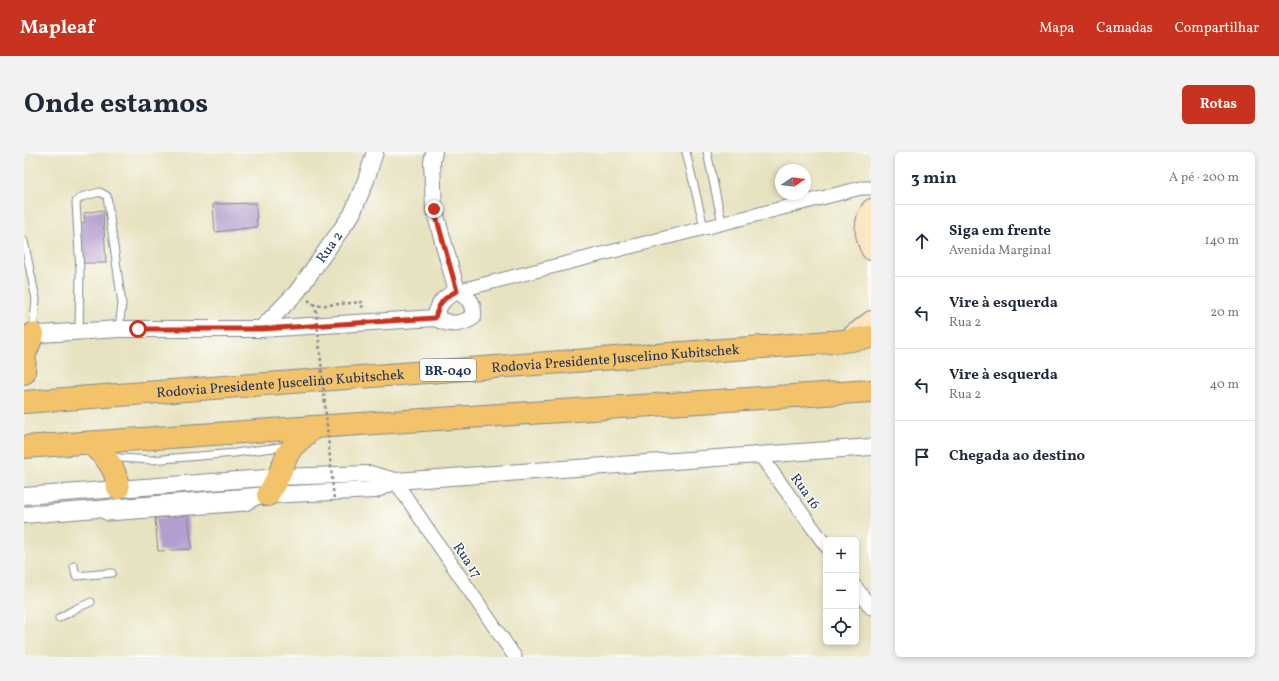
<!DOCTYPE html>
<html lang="pt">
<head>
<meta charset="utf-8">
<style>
  :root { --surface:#fff; --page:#f2f2f3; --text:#1f2937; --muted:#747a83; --line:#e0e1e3; --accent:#c8321e }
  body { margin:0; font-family:Vollkorn,serif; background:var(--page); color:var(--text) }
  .controls { position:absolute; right:12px; bottom:12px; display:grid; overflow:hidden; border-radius:6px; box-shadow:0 2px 6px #0003 }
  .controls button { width:36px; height:36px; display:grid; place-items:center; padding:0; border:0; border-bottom:1px solid var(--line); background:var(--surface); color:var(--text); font:20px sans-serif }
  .compass { position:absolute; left:751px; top:12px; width:36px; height:36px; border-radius:50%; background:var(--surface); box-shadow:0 2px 6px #0003; rotate:77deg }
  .stop { position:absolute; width:12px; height:12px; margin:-9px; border:3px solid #c8321e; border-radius:50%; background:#fff }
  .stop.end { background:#c8321e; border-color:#fff; box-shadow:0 1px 4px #0008 }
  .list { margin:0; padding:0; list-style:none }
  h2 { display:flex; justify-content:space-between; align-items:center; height:52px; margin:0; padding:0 16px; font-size:17px }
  h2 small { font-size:13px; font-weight:400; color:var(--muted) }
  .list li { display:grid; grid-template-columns:26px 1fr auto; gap:12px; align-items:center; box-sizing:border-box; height:72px; padding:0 16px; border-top:1px solid var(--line) }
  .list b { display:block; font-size:15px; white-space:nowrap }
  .list p { margin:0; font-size:13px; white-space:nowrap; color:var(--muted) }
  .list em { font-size:13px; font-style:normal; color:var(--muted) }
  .icon { flex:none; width:22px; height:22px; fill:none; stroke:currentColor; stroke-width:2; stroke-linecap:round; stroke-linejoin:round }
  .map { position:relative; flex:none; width:847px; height:505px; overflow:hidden; border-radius:6px }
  header { display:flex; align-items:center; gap:24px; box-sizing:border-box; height:56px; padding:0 20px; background:var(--accent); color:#fff }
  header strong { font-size:19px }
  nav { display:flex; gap:22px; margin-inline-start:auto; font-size:14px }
  .intro { display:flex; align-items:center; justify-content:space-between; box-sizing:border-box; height:96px; padding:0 24px }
  h1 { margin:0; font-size:28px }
  .button { padding:10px 18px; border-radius:6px; background:var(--accent); color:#fff; font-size:14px; font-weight:700 }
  main { display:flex; gap:24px; padding:0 24px }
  aside { flex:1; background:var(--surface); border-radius:6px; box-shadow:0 2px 6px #0003 }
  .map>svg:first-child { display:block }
  .building { fill:#b39ece }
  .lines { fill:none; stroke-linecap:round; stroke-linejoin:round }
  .service-casing { stroke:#81888f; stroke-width:9 }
  .minor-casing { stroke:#81888f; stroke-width:15 }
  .tertiary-casing { stroke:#81888f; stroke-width:18 }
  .secondary-casing { stroke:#81888f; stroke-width:20 }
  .trunk-casing { stroke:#81888f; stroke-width:24 }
  .path { stroke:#81888f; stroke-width:2.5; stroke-dasharray:3 3; stroke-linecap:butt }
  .service { stroke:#fff; stroke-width:7 }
  .minor { stroke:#fff; stroke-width:13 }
  .tertiary { stroke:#fff; stroke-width:16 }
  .secondary { stroke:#fae7c3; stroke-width:18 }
  .trunk { stroke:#f2c36a; stroke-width:22 }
  .path-bridge { stroke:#81888f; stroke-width:2.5; stroke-dasharray:3 3; stroke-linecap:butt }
  .route { stroke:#c8321e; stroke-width:5 }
  .labels { text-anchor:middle; stroke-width:3; stroke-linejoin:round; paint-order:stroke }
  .shield { fill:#fdfcf7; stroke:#5f6c8c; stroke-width:1 }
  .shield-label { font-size:13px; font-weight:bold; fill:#1b2f5e }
  .street-label { font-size:14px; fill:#1b2f5e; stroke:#fdfcf7 }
</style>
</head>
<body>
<header>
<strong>Mapleaf</strong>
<nav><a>Mapa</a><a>Camadas</a><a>Compartilhar</a></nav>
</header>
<div class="intro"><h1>Onde estamos</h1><a class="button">Rotas</a></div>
<main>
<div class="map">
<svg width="847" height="505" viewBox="0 0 847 505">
  <rect width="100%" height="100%" fill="#fdfcf7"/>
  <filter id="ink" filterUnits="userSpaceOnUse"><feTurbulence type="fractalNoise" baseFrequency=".025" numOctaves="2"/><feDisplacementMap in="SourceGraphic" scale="8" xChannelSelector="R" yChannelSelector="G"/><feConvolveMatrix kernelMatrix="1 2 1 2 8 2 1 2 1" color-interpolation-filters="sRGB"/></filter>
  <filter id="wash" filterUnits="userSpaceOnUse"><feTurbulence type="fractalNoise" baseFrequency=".012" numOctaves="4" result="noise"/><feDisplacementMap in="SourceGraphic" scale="16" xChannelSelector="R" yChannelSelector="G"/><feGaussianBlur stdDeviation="0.9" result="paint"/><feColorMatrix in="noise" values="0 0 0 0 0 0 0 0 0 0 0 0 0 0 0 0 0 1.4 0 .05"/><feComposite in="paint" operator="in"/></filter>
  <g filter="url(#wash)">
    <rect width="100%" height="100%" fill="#e7e2c0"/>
    <g id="blocks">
      <path class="building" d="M232 51 233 75 191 80 189 52Z
        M79 58 82 111H58L55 70 61 71 60 61Z
        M164 363 168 397 134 399 131 366Z"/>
    </g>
  </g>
  <g filter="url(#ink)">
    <use href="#blocks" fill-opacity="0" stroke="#81888f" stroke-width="1"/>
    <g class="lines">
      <defs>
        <path id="service" d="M662 0 680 75
          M683 0 698 71
          M0 89 12 147 9 180
          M55 179 56 119 52 50 57 45 76 40 83 44 98 152 95 177
          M87 304 96 306 127 308 211 301 264 294
          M76 358 79 363 84 365 222 355 235 348
          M50 414 52 424 88 421
          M35 466 51 457 67 450"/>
        <path id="minor" d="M433 139 837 36H847
          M736 303 802 394
          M371 329 491 505
          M832 435 847 456"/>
        <g id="tertiary">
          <path d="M411 166C415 151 419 146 433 139"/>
          <path id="s1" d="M237 177 273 140 328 62 342 28 351 0"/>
          <path d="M0 183 95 177H237L411 166C426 173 435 174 449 165 450 150 445 146 433 139L410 57 408 10 410 0"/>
          <path d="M0 344 254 325 346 322 371 329 847 295"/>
          <path d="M0 363 244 343 351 338 371 329"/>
        </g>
        <path id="secondary" d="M847 56C838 69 839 85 847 99
          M820 189 847 168"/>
        <g id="trunk">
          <path d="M0 221 1 202 9 182"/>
          <path id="s2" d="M0 250 820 189 847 185"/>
          <path d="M65 291C81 303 92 315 94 336"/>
          <path d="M0 295 290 275 847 239"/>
          <path d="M244 343 254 325 264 301 269 294 290 275"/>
        </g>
      </defs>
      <use href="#service" class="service-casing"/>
      <use href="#minor" class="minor-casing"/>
      <use href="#tertiary" class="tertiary-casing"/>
      <use href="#secondary" class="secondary-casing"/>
      <use href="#trunk" class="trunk-casing"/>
      <path class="path" d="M284 148 292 154 338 150 339 154 337 155"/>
      <use href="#service" class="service"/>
      <use href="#minor" class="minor"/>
      <use href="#tertiary" class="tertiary"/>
      <use href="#secondary" class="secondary"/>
      <use href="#trunk" class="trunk"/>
      <path class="path-bridge" d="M292 158 310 348"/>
    </g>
  </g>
  <g class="lines" filter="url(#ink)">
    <path class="route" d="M114 177H238L411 166C415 151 419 146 433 139L410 57"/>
  </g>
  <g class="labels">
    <rect class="shield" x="396" y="207" width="56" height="22" rx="3"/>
    <g class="shield-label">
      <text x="424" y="223">BR-040</text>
    </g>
    <g class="street-label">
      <text dy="5" stroke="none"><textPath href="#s1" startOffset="107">Rua 2</textPath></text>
      <text dy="5" stroke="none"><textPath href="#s2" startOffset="593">Rodovia Presidente Juscelino Kubitschek</textPath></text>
      <text dy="5" stroke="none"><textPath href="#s2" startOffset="257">Rodovia Presidente Juscelino Kubitschek</textPath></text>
      <text transform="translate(782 339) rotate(54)" y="5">Rua 16</text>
      <text transform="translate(444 408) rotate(56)" y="5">Rua 17</text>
    </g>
  </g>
</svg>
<div class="controls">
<button>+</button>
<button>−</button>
<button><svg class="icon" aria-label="locate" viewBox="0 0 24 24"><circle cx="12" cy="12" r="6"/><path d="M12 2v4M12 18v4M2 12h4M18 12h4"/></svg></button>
</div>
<svg class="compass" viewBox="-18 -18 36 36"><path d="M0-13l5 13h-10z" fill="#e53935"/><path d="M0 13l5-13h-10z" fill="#747a83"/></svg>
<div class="stop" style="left:114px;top:177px"></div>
<div class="stop end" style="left:410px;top:57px"></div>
</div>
<aside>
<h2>3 min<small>A pé · 200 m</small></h2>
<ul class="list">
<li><svg class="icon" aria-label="ahead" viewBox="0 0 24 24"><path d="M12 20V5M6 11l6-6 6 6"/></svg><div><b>Siga em frente</b><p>Avenida Marginal</p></div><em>140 m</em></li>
<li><svg class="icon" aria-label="left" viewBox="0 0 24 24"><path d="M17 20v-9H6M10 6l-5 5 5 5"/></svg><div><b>Vire à esquerda</b><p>Rua 2</p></div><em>20 m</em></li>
<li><svg class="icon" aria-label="left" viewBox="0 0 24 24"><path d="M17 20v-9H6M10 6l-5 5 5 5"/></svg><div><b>Vire à esquerda</b><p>Rua 2</p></div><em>40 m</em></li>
<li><svg class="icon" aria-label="arrive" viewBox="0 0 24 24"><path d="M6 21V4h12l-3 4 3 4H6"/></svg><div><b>Chegada ao destino</b></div></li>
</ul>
</aside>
</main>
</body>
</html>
